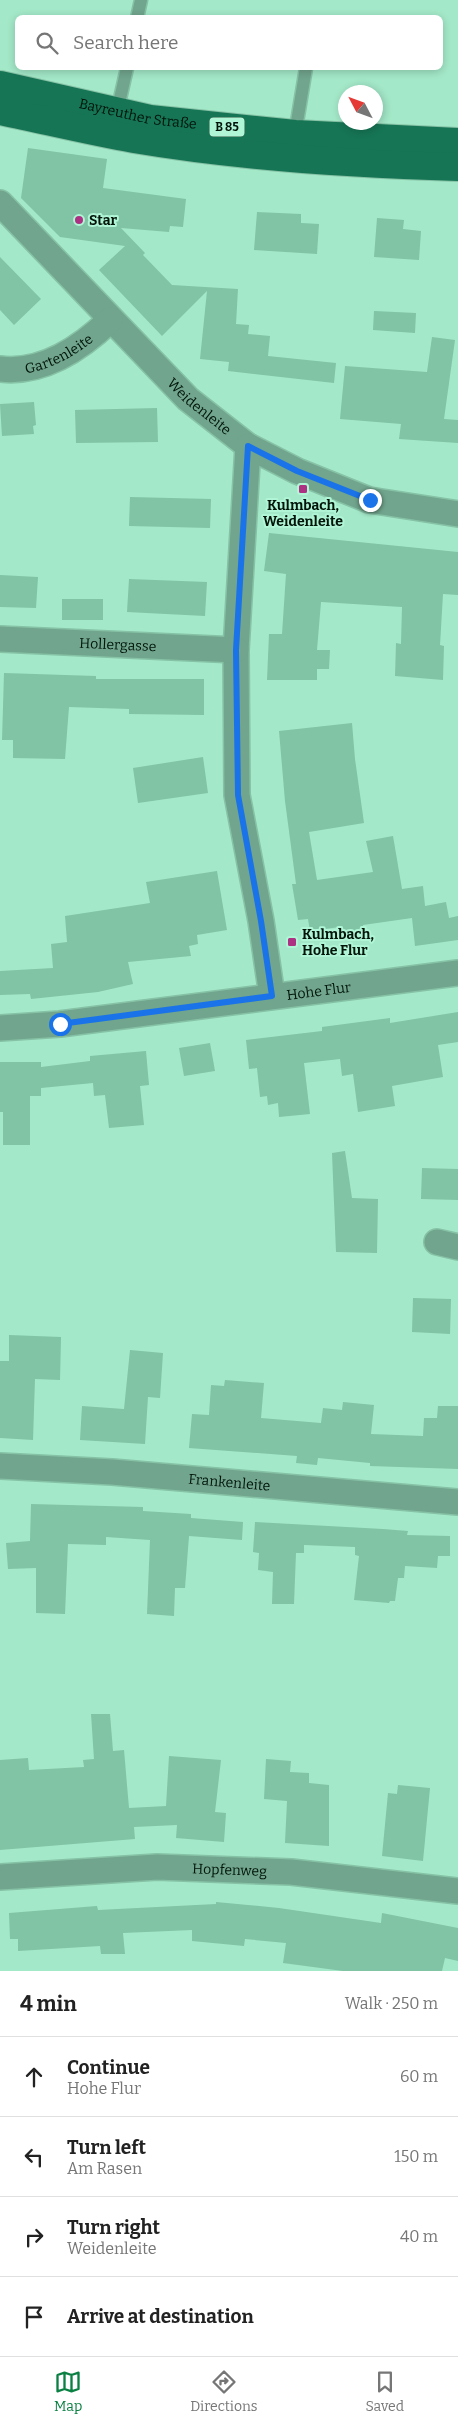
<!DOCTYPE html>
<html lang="en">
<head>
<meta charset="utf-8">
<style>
  :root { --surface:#fff; --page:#f2f2f2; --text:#222; --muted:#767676; --line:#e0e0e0; --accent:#0b8043 }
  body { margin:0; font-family:Bitter,serif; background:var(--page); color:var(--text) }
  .compass { position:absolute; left:338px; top:85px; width:45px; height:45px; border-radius:50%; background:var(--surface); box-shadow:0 2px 8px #0003; rotate:311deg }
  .stop { position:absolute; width:15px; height:15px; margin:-11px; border:4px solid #1a73e8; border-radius:50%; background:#fff }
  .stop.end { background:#1a73e8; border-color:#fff; box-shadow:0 1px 5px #0008 }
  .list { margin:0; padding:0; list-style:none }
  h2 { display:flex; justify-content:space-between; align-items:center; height:65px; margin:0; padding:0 20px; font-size:21px }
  h2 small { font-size:16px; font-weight:400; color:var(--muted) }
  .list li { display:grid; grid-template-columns:32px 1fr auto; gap:15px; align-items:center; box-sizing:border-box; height:80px; padding:0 20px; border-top:1px solid var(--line) }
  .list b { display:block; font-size:19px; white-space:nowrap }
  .list p { margin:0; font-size:16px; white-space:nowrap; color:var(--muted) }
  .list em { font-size:16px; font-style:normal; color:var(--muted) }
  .icon { flex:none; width:28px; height:28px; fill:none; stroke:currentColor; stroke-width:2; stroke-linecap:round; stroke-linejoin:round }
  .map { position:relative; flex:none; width:458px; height:1971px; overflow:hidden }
  .search { position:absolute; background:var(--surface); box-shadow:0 2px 8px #0003; left:15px; right:15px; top:15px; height:55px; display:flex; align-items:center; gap:12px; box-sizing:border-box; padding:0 18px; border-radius:8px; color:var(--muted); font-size:19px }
  .sheet { height:385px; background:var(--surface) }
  nav { display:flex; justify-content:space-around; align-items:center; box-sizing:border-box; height:70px; border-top:1px solid var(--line); background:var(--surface); font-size:14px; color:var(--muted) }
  nav a { display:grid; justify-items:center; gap:2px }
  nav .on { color:var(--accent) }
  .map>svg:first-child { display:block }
  .building { fill:#80c3a5 }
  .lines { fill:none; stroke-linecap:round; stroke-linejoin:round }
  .lane-casing { stroke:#86c2a6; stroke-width:15 }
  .street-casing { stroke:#86c2a6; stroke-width:28 }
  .primary-casing { stroke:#86c2a6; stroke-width:30 }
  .lane { stroke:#71a58d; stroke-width:12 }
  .street { stroke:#71a58d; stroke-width:25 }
  .primary { stroke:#167555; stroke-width:28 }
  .route { stroke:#1a73e8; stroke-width:6 }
  .poi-dot { fill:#ad3183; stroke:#b0f5d5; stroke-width:2 }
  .labels { text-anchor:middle; stroke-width:4; stroke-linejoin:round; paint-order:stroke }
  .shield { fill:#b0f5d5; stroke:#355847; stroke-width:1 }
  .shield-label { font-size:12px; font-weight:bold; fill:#00140a }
  .street-label { font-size:14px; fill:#00140a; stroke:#b0f5d5 }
  .poi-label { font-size:14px; font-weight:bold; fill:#00140a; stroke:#b0f5d5; text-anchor:start }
</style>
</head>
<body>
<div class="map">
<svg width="458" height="1971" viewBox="0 0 458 1971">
  <rect width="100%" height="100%" fill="#a3e8c8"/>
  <path class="building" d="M28 148 107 159 103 188 186 199 183 227 170 226 169 232 121 228 145 253 143 255 172 285 238 289 236 324 249 325 248 334 270 336 268 356 336 363 334 383 228 371 229 362 200 359 207 291 162 336 99 270 125 246 60 237 21 198Z
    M257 212 301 214V223L319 224 317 254 254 250Z
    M377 218 404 220 403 229 421 231 419 260 374 257Z
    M0 257 41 299 14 325 0 310Z
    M374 311 416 313 415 333 373 330Z
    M432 337 455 340 444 419 458 420V443L399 439 401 424 340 419 345 366 427 372Z
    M34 402 36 425 33 426 34 434 2 436 0 404Z
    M157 408 158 442 76 443 75 410Z
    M130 497 211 499 210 528 129 526Z
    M269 533 458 552V595L443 594 440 645 444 646 443 680 395 676 396 643 401 644 402 607 321 602 317 650H330L329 669H317V680H267L269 634H282L286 574 264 571Z
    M0 575 38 577 36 608 0 607Z
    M129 579 207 582 205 616 127 612Z
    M62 599H103V620H62Z
    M4 673 96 676V679H204V715L129 714V709L69 707 65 759 13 758V740H2Z
    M352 723 355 759 364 823 309 832 317 880 373 872 366 841 393 836 402 889 423 886 425 906 446 902 449 918 458 916V940L415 946 412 918 363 925 364 933 341 936 340 927 310 931 308 919 298 920 292 884H296L285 801 279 731Z
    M203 757 208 793 138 803 133 768Z
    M217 871 227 930 197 935 198 944 189 946 191 956 128 962 133 984 98 992 31 999 30 994 0 995V971L53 968 51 944 67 942 65 916 150 903 146 882Z
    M458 1012V1042L438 1045 443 1077 392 1086 395 1106 358 1112 353 1074 342 1076 340 1059 304 1063 310 1114 279 1117 278 1103 268 1105 267 1096 260 1097 257 1068 249 1069 246 1040 322 1031V1027L390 1018V1023Z
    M210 1043 215 1071 184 1076 179 1048Z
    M146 1051 149 1085 140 1086 144 1125 109 1128 105 1095 94 1096 93 1083 41 1088V1096H30V1145H3V1112H0V1062H41V1067L90 1061V1056Z
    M345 1151 352 1198 378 1199 377 1253 336 1252 332 1153Z
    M422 1168 458 1169V1200L421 1199Z
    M413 1298 451 1299 450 1334 412 1332Z
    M9 1335 61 1337 60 1380 35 1379 33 1440 0 1438V1361H9Z
    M130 1350 163 1353 160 1398 148 1397 145 1444 80 1440 82 1406 124 1409Z
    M225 1380 264 1383 261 1418 321 1423 323 1408 342 1410 343 1402 374 1405 371 1434 423 1436 424 1418H437L438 1406H458V1469L370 1466V1463L318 1458 317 1465 296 1463 297 1456 189 1448 192 1414 209 1415 211 1385 224 1386Z
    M31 1504 143 1507V1511L191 1514V1518L243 1522 242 1540 189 1536 185 1588H175L174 1616 147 1614 150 1540 106 1537V1545L68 1544 65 1614 36 1613V1568L8 1569 6 1543 30 1541Z
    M255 1522 383 1529 408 1531 407 1535 450 1536V1556H438L437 1568 405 1566 404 1578H398L395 1601H390L389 1603 354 1600 359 1556 355 1555V1547L304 1545V1553H296L294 1604H272L273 1572 258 1570 259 1553 253 1552Z
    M91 1714H110L113 1751 124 1750 129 1808 166 1806 169 1756 221 1760 215 1812 226 1813 224 1842 176 1838 177 1825 134 1827 135 1839 0 1850V1760L28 1758 29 1770 84 1767 83 1760 94 1759Z
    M266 1759 291 1761 290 1772 309 1773V1783L329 1785V1846L285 1843 287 1801 264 1799Z
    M398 1785 430 1788 423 1861 382 1856 388 1793 397 1794Z
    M216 1902 279 1908 381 1923 382 1913 458 1928V1961L445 1958 442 1971H343L283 1963 286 1943 245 1939 244 1946 192 1941V1930L123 1933 125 1954H101L100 1946 18 1951V1939H10L9 1913 97 1906 98 1910 216 1904Z"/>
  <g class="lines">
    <defs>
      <path id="lane" d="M137 18 141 0
        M117 112 127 68
        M295 134 306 68"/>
      <g id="street">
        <path id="s1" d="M0 203 188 399 248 446 297 471 369 500 458 514"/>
        <path id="s2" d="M0 369C42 374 81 348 110 320"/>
        <path d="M248 446 236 650 237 795 261 921 272 996"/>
        <path id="s3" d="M0 639 236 650"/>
        <path id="s4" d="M0 1028 60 1024 458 973"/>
        <path d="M437 1242 458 1247"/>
        <path id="s5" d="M0 1466 112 1472 458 1502"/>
        <path id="s6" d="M0 1877 157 1867 291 1872 458 1891"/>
      </g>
      <g id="primary">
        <path id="s7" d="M0 85 150 119 295 134 458 142"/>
        <path d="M0 111C44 120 89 131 134 139 241 157 350 164 458 167"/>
      </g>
    </defs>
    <use href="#lane" class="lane-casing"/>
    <use href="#street" class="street-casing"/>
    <use href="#primary" class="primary-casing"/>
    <use href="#lane" class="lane"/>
    <use href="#street" class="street"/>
    <use href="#primary" class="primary"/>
  </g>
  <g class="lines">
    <path class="route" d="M60 1024 272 996 261 921 238 795 236 650 248 446 297 471 370 500"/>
  </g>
  <g class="poi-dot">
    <circle cx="79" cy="220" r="5"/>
    <rect x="298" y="484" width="10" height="10" rx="2.5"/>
    <rect x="287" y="937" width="10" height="10" rx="2.5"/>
  </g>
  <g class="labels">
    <rect class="shield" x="209.5" y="117.5" width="35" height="19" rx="4"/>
    <g class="shield-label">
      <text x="227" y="131">B 85</text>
    </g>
    <g class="street-label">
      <text dy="5" stroke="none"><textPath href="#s7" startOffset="141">Bayreuther Straße</textPath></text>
      <text dy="5" stroke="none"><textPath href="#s2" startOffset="62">Gartenleite</textPath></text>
      <text dy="5" stroke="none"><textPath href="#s1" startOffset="285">Weidenleite</textPath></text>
      <text dy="5" stroke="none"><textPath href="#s3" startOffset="118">Hollergasse</textPath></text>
      <text dy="5" stroke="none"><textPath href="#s4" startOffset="321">Hohe Flur</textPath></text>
      <text dy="5" stroke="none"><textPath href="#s5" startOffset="230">Frankenleite</textPath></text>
      <text dy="5" stroke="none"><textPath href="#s6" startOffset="230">Hopfenweg</textPath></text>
    </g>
    <g class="poi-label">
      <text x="89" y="225">Star</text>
      <text x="303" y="510" text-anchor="middle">Kulmbach,<tspan x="303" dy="16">Weidenleite</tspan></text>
      <text x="302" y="939">Kulmbach,<tspan x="302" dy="16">Hohe Flur</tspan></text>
    </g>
  </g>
</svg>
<svg class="compass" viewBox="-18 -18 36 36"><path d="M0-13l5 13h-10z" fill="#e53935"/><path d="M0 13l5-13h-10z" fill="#767676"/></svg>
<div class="stop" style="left:60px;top:1024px"></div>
<div class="stop end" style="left:370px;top:500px"></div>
<div class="search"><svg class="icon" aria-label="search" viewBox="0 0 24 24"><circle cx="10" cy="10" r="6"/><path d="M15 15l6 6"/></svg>Search here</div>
</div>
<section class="sheet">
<h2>4 min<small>Walk · 250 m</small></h2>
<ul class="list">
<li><svg class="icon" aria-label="ahead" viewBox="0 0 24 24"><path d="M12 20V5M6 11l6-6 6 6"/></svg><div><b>Continue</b><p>Hohe Flur</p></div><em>60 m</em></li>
<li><svg class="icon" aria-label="left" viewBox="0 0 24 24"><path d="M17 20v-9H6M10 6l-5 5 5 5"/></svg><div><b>Turn left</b><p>Am Rasen</p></div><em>150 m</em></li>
<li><svg class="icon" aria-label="right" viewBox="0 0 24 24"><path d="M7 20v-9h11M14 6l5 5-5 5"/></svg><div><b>Turn right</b><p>Weidenleite</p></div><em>40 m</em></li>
<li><svg class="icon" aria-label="arrive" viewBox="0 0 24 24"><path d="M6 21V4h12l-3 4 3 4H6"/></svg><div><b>Arrive at destination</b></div></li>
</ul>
</section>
<nav>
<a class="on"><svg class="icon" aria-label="map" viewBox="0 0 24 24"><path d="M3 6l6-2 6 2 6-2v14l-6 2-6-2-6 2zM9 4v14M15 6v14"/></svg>Map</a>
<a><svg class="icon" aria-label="directions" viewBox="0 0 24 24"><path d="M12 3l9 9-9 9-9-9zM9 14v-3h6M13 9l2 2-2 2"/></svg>Directions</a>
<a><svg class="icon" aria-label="saved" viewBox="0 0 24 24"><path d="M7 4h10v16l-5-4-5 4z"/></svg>Saved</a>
</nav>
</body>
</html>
